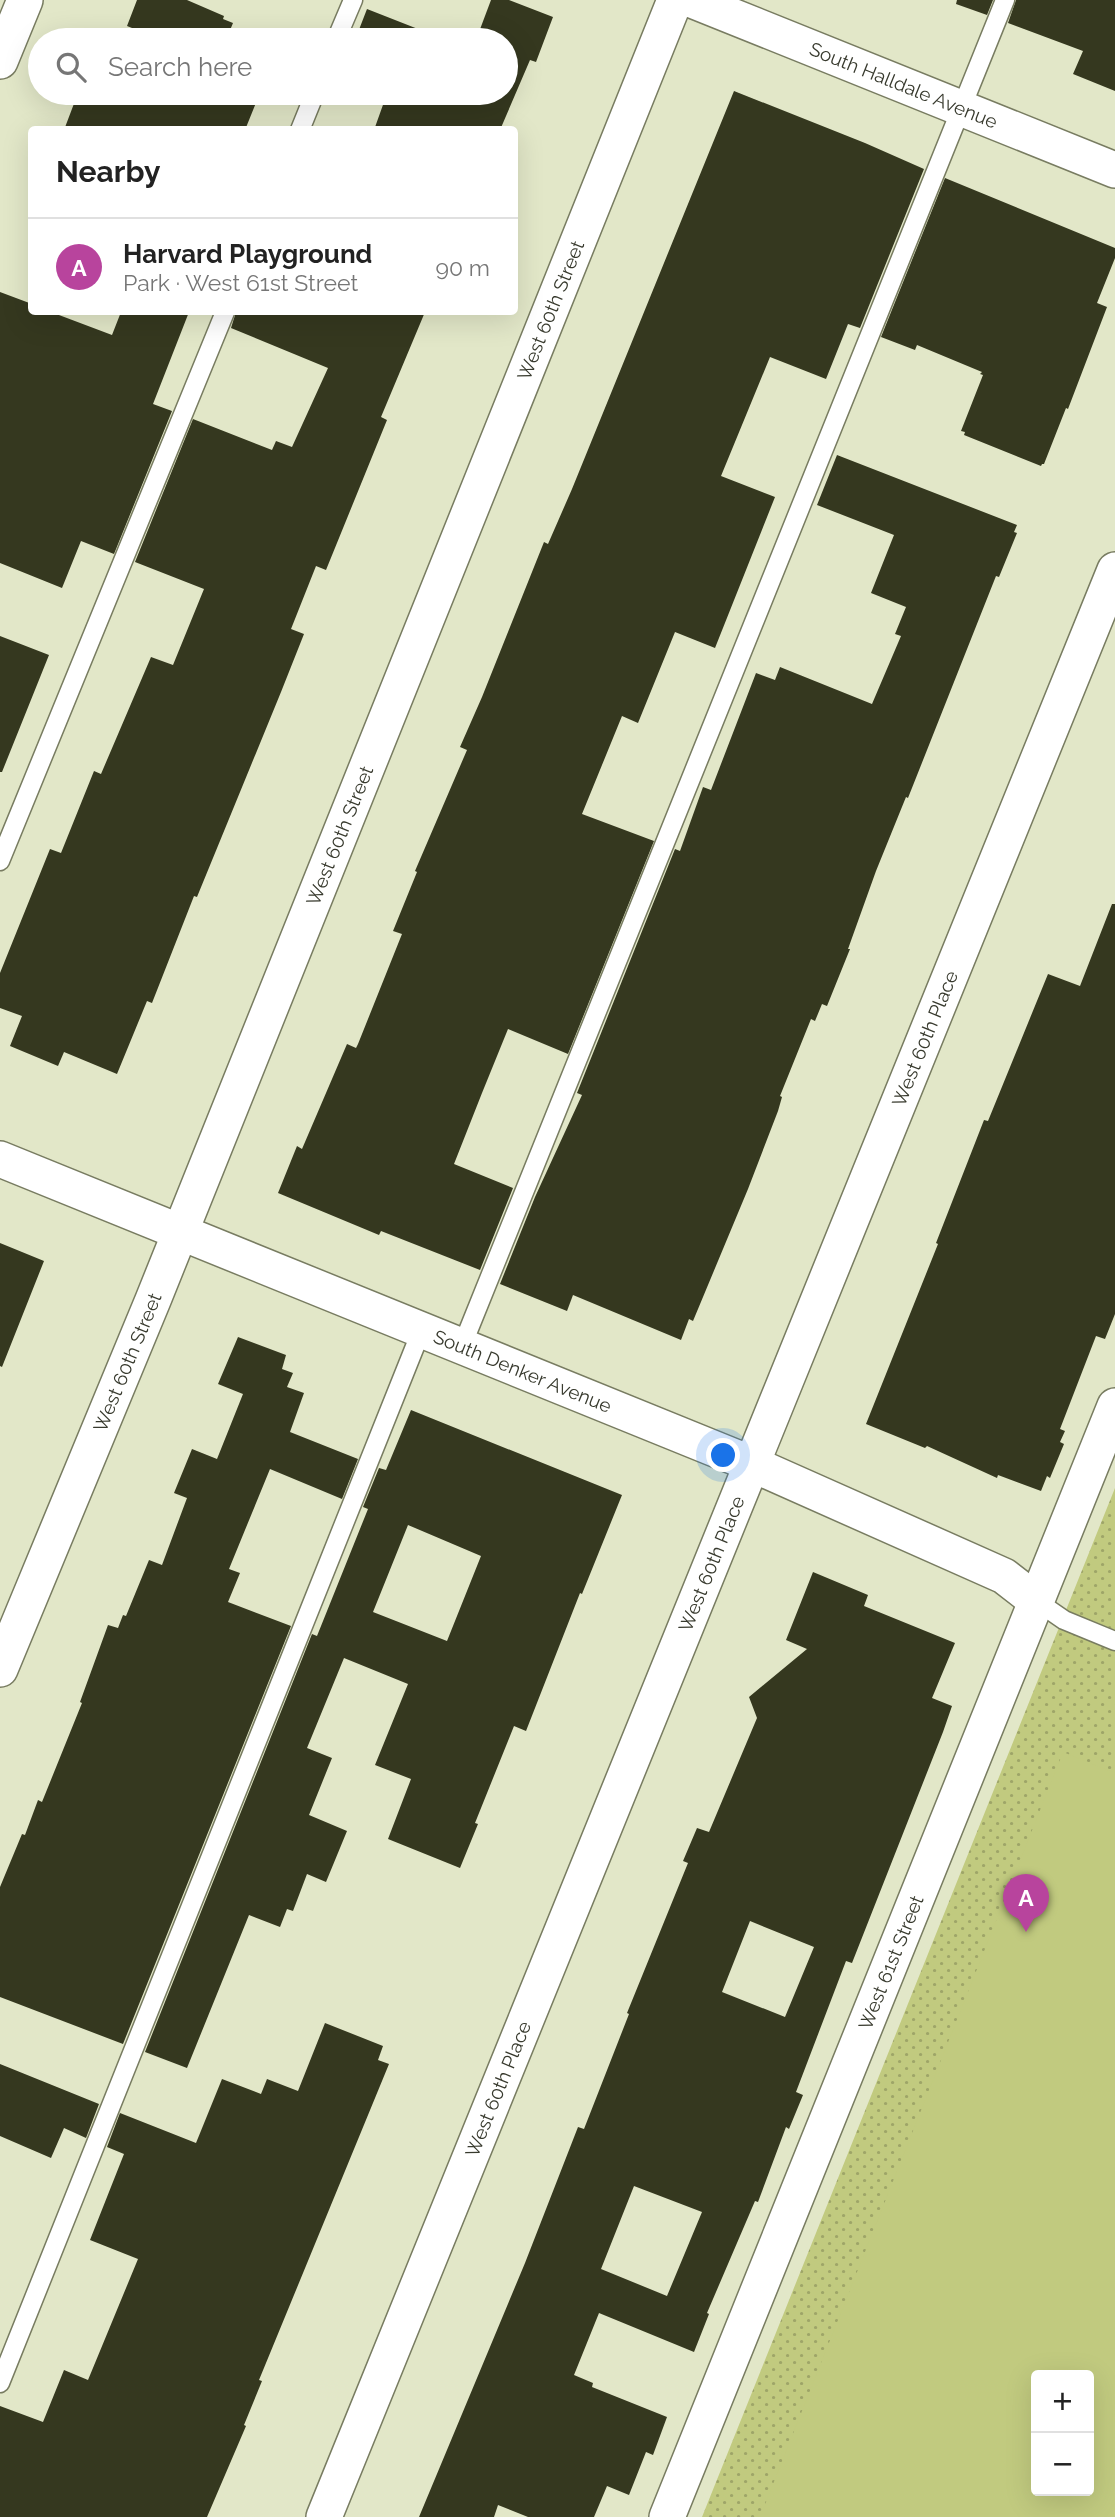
<!DOCTYPE html>
<html lang="en">
<head>
<meta charset="utf-8">
<style>
  :root { --surface:#fff; --page:#f6f6f6; --text:#222; --muted:#767676; --line:#e0e0e0; --accent:#b8449d }
  body { margin:0; font-family:Raleway,sans-serif; background:var(--page); color:var(--text) }
  .controls { position:absolute; right:21px; bottom:21px; display:grid; overflow:hidden; border-radius:7px; box-shadow:0 7px 28px #0002 }
  .controls button { width:63px; height:63px; display:grid; place-items:center; padding:0; border:0; border-bottom:2px solid var(--line); background:var(--surface); color:var(--text); font:35px sans-serif }
  .you { position:absolute; left:724px; top:1456px; width:24px; height:24px; margin:-18px; border:5px solid #fff; border-radius:50%; background:#1a73e8; box-shadow:0 0 0 10px #1a73e833 }
  .badge { display:grid; place-items:center; width:46px; height:46px; border-radius:50%; background:var(--accent); color:#fff; font-size:23px; font-weight:700 }
  .pin { position:absolute; translate:-50% -58px; filter:drop-shadow(0 2px 4px #0008) }
  .pin::after { content:''; position:absolute; top:37px; width:24px; height:21px; background:inherit; clip-path:polygon(0 0,100% 0,50% 100%) }
  .list { margin:0; padding:0; list-style:none }
  h2 { display:flex; justify-content:space-between; align-items:center; height:91px; margin:0; padding:0 28px; font-size:30px }
  h2 small { font-size:23px; font-weight:400; color:var(--muted) }
  .list li { display:grid; grid-template-columns:46px 1fr auto; gap:21px; align-items:center; box-sizing:border-box; height:98px; padding:0 28px; border-top:2px solid var(--line) }
  .list b { display:block; font-size:26px; white-space:nowrap }
  .list p { margin:0; font-size:23px; white-space:nowrap; color:var(--muted) }
  .list em { font-size:23px; font-style:normal; color:var(--muted) }
  .icon { flex:none; width:38px; height:38px; fill:none; stroke:currentColor; stroke-width:2; stroke-linecap:round; stroke-linejoin:round }
  .map { position:relative; flex:none; width:1115px; height:2517px; overflow:hidden }
  .search { position:absolute; background:var(--surface); box-shadow:0 7px 28px #0002; left:28px; top:28px; width:490px; height:77px; display:flex; align-items:center; gap:18px; box-sizing:border-box; padding:0 24px; border-radius:38px; color:var(--muted); font-size:26px }
  .panel { position:absolute; background:var(--surface); box-shadow:0 7px 28px #0002; left:28px; top:126px; width:490px; height:189px; border-radius:7px }
  .map>svg:first-child { display:block }
  .park { fill:url(#park-dots); fill-rule:evenodd }
  .pitch { fill:#c1ca7f; fill-rule:evenodd }
  .building { fill:#35381f; fill-rule:evenodd }
  .lines { fill:none; stroke-linecap:round; stroke-linejoin:round }
  .lane-casing { stroke:#787c61; stroke-width:21 }
  .street-casing { stroke:#787c61; stroke-width:38 }
  .lane { stroke:#fff; stroke-width:18 }
  .street { stroke:#fff; stroke-width:35 }
  .labels { text-anchor:middle; stroke-width:7; stroke-linejoin:round; paint-order:stroke }
  .street-label { font-size:19px; fill:#383a2e; stroke:#fff }
</style>
</head>
<body>
<div class="map">
<svg width="1115" height="2517" viewBox="0 0 1115 2517">
  <defs>
    <pattern id="park-dots" width="8" height="8" patternUnits="userSpaceOnUse" patternTransform="scale(1.75)"><rect width="8" height="8" fill="#c1ca7f"/><path d="M2 2h.1M6 6h.1" fill="none" stroke="#9ea568" stroke-width="1.8" stroke-linecap="round"/></pattern>
  </defs>
  <rect width="100%" height="100%" fill="#e2e7c8"/>
  <path class="park" d="M1115 1488V2517H702ZM1036 2375H1089V2491H1036Z"/>
  <path class="pitch" d="M1063 1752 1115 1773V2517H760ZM1036 2375H1089V2491H1036Z"/>
  <path class="building" d="M137 0H187L224 16 223 19 233 23 226 40H162L127 26Z
    M491 0H509L553 17 536 62 530 60 500 130H374L384 102 362 93H506V40H476Z
    M957 0H993L987 15 956 4Z
    M1016 0H1115V91L1073 74 1083 51 1008 23Z
    M367 9 446 40H355Z
    M734 91 865 143 924 169 860 328 848 324 826 379 770 357 721 476 775 497 715 648 675 632 638 723 622 716 582 814 654 841 568 1054 508 1029 482 1093 454 1164 513 1188 480 1270 381 1231 379 1235 278 1193 297 1146 302 1149 347 1044 356 1048 358 1044 402 934 393 931 417 872 415 871 467 750 460 747 482 697 544 542 548 544 572 489Z
    M78 93H260L245 130H64Z
    M945 178 1115 248V258L1097 303 1107 307 1068 409 1066 408 1044 464H1042L1041 466 964 435 965 432 961 431 983 375 980 374 982 372 917 345 915 350 881 337Z
    M0 292 32 304V312H51L112 335 121 312H189L153 404 172 411 114 554 81 541 62 588 0 563Z
    M236 312H425L381 417 387 420 326 570 316 566 291 629 304 634 281 692 197 897 194 896 152 1003 147 1001 117 1074 64 1052 58 1066 10 1046 22 1016 0 1008V973L50 849 61 853 94 771 101 774 151 657 173 665 204 589 135 562 193 419 272 450 276 441 292 447 328 368 231 328Z
    M837 455 1017 525 1014 532 1017 533 999 577 996 576 908 798 906 797 876 871 848 949H850L827 1006 822 1004 815 1021 811 1019 780 1096 782 1097 778 1111 748 1189 693 1321 689 1319 681 1340 573 1295 567 1311 500 1284 535 1197 582 1095 577 1093 675 849 680 851 703 787 711 790 756 673 775 680 780 667 872 704 901 636 895 634 906 607 871 593 894 535 817 505Z
    M0 636 49 655 2 772H0Z
    M1112 904H1115V1314L1105 1339 1096 1336 1060 1429 1065 1431 1060 1442 1064 1444 1050 1478 1047 1476 1041 1491 998 1475 997 1478 927 1446 925 1448 866 1424 938 1244 936 1243 984 1120 988 1121 1048 974 1080 986Z
    M0 1243 44 1261 2 1367 0 1366Z
    M238 1337 286 1355 282 1369 293 1373 287 1387 304 1393 290 1432 358 1459 342 1499 270 1469 229 1569 240 1573 228 1602 291 1626 123 2044 0 1997V1887L22 1834 25 1835 38 1800 42 1802 82 1703 80 1702 108 1625 118 1628 123 1615 126 1616 149 1560 162 1565 187 1498 174 1493 192 1449 217 1459 243 1394 218 1384Z
    M411 1410 622 1495 582 1594 580 1593 526 1731 514 1726 475 1823 478 1824 460 1868 388 1839 411 1779 375 1765 408 1684 344 1658 307 1748 332 1758 309 1815 347 1831 326 1882 307 1874 293 1911 287 1909 280 1927 249 1915 187 2068 145 2052 312 1634 317 1636 368 1509 363 1507 379 1468 386 1470ZM408 1525 481 1556 447 1641 373 1612Z
    M813 1572 868 1595 864 1606 955 1643 932 1698 952 1706 943 1732 852 1963 846 1961 796 2092 803 2095 789 2129 786 2127 758 2202 755 2201 707 2313 709 2314 694 2352 599 2313 574 2375 593 2383 592 2387 667 2417 653 2455 646 2452 629 2495 607 2486 594 2517H528L498 2505 494 2517H419L525 2263 578 2127 584 2129 629 2014 627 2013 688 1863 683 1861 697 1828 709 1832 757 1718 749 1697 807 1649 786 1640ZM750 1921 814 1947 785 2017 722 1992ZM634 2186 702 2212 667 2296 601 2269Z
    M325 2023 383 2046 378 2060 389 2064 259 2380 262 2381 244 2425 246 2426 207 2517H0V2406L43 2422 64 2370 88 2380 138 2259 90 2240 124 2154 107 2147 120 2113 196 2143 222 2079 261 2094 267 2079 298 2091Z
    M0 2064 99 2104 86 2138 64 2128 51 2158 0 2136Z"/>
  <g class="lines">
    <defs>
      <path id="lane" d="M336 40 353 0
        M300 130 315 93
        M0 861 225 312
        M462 1346 1005 0
        M1035 1600 1064 1620 1115 1641
        M0 2383 422 1329"/>
      <g id="street">
        <path id="s1" d="M692 0 1115 170"/>
        <path d="M0 61 25 0"/>
        <path id="s2" d="M0 1159 752 1464 1004 1576 1035 1600"/>
        <path id="s3" d="M0 1669 153 1300 675 0"/>
        <path id="s4" d="M324 2517 1115 570"/>
        <path id="s5" d="M667 2517 1115 1406"/>
      </g>
    </defs>
    <use href="#lane" class="lane-casing"/>
    <use href="#street" class="street-casing"/>
    <use href="#lane" class="lane"/>
    <use href="#street" class="street"/>
  </g>
  <g class="labels">
    <g class="street-label">
      <text dy="7" stroke="none"><textPath href="#s1" startOffset="228">South Halldale Avenue</textPath></text>
      <text dy="7" stroke="none"><textPath href="#s3" startOffset="1466">West 60th Street</textPath></text>
      <text dy="7" stroke="none"><textPath href="#s3" startOffset="900">West 60th Street</textPath></text>
      <text dy="7" stroke="none"><textPath href="#s4" startOffset="1596">West 60th Place</textPath></text>
      <text dy="7" stroke="none"><textPath href="#s3" startOffset="332">West 60th Street</textPath></text>
      <text dy="7" stroke="none"><textPath href="#s2" startOffset="564">South Denker Avenue</textPath></text>
      <text dy="7" stroke="none"><textPath href="#s4" startOffset="1029">West 60th Place</textPath></text>
      <text dy="7" stroke="none"><textPath href="#s5" startOffset="598">West 61st Street</textPath></text>
      <text dy="7" stroke="none"><textPath href="#s4" startOffset="462">West 60th Place</textPath></text>
    </g>
  </g>
</svg>
<div class="controls">
<button>+</button>
<button>−</button>
</div>
<div class="you"></div>
<div class="pin badge" style="left:1026px;top:1932px">A</div>
<div class="search"><svg class="icon" aria-label="search" viewBox="0 0 24 24"><circle cx="10" cy="10" r="6"/><path d="M15 15l6 6"/></svg>Search here</div>
<section class="panel">
<h2>Nearby<small></small></h2>
<ul class="list">
<li><span class="badge">A</span><div><b>Harvard Playground</b><p>Park · West 61st Street</p></div><em>90 m</em></li>
</ul>
</section>
</div>
</body>
</html>
